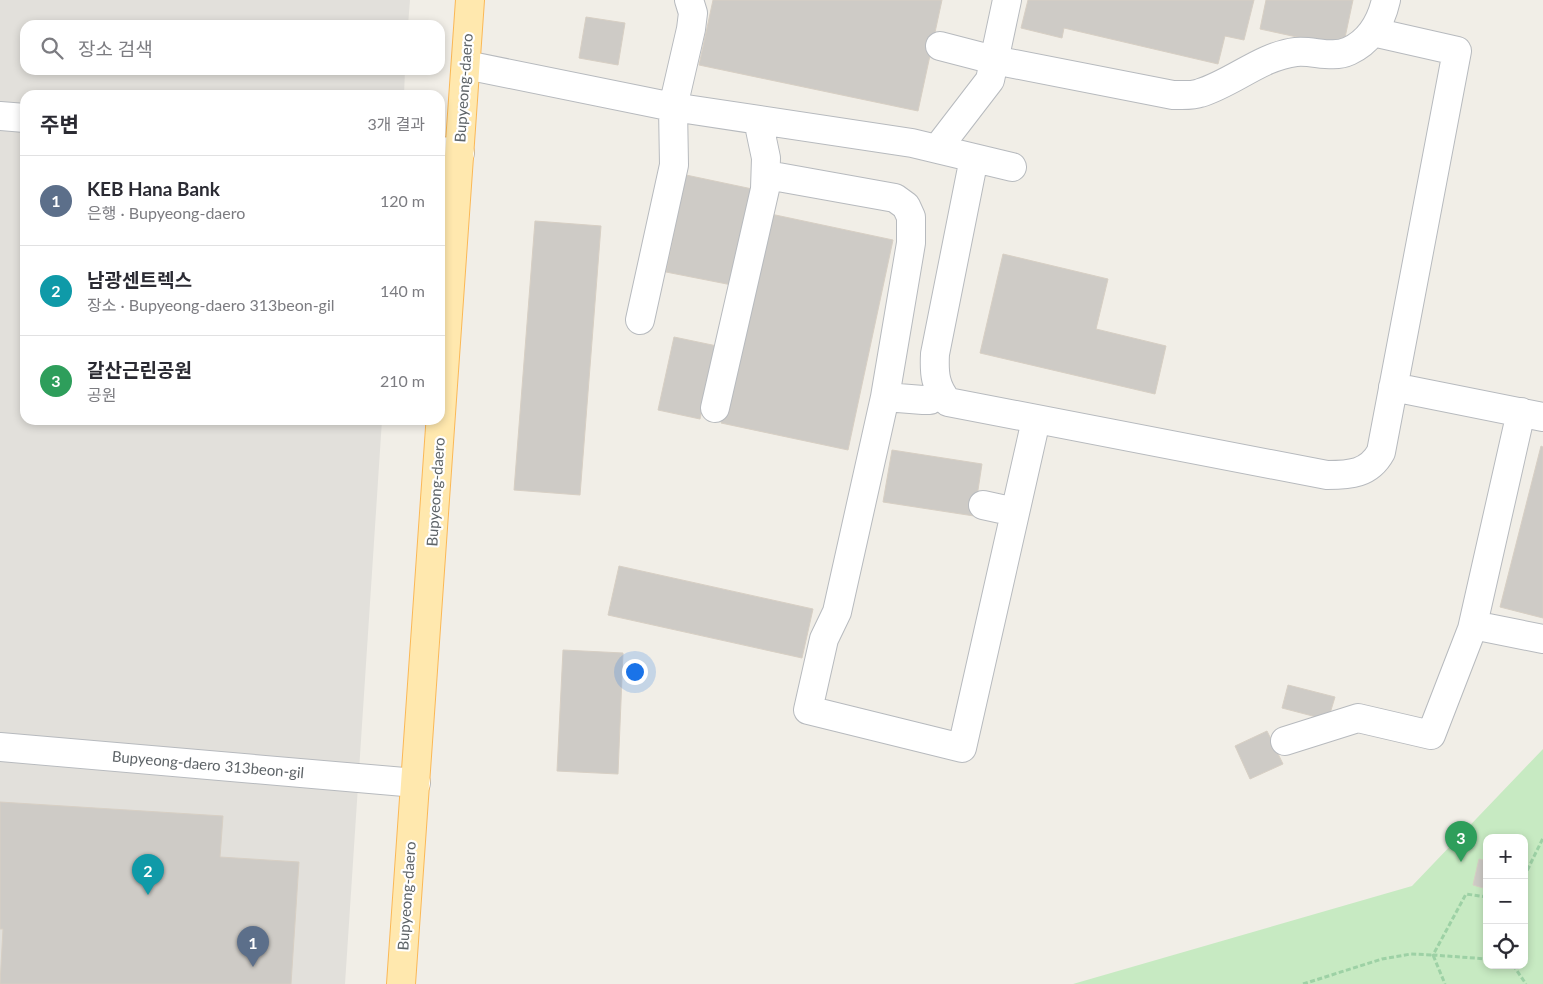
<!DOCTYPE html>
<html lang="ko">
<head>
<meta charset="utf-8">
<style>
  :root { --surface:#fff; --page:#f2f2f3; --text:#2b2b33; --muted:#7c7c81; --line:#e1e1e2; --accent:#f52933 }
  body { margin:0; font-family:Lato,"Noto Sans KR",sans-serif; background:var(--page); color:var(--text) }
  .controls { position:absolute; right:15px; bottom:15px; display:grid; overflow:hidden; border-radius:10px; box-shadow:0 2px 8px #0003 }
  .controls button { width:45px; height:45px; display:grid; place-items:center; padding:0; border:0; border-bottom:1px solid var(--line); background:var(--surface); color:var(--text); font:25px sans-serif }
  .you { position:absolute; left:634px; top:671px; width:18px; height:18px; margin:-12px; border:4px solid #fff; border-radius:50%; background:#1a73e8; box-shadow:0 0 0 8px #1a73e833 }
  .badge { display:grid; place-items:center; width:32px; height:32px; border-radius:50%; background:var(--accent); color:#fff; font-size:16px; font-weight:700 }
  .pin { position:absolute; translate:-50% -41px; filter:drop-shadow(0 1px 2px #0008) }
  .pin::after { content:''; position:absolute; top:26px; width:18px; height:15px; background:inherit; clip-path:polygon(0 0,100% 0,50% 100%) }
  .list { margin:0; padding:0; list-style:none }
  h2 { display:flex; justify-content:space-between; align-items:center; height:65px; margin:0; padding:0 20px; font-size:21px }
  h2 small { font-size:16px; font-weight:400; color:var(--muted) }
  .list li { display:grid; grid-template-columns:32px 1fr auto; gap:15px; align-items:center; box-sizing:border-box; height:90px; padding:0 20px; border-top:1px solid var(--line) }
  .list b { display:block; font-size:19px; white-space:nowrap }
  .list p { margin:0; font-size:16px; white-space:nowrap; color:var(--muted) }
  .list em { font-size:16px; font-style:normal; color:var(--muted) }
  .icon { flex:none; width:28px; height:28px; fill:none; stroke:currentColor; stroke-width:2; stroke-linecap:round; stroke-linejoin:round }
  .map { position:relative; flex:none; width:1543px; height:984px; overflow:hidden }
  .search { position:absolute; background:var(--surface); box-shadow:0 2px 8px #0003; left:20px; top:20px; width:425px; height:55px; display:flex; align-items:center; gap:12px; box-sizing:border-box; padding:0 18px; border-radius:15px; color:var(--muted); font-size:19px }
  .panel { position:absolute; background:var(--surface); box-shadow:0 2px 8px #0003; left:20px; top:90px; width:425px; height:335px; border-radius:15px }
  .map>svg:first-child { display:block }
  .industrial { fill:#e2e0db }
  .green { fill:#c7eac2; fill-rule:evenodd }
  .building { fill:#cecbc6; stroke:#d7cfc4 }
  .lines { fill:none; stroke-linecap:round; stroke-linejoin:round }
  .minor-casing { stroke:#b7babe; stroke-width:30 }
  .major-casing { stroke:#fbb856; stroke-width:30 }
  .path { stroke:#9dd1a5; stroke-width:3; stroke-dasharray:5 2.5; stroke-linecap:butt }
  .minor { stroke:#fff; stroke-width:28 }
  .major { stroke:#ffe8ae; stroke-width:28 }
  .labels { text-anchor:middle; stroke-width:4.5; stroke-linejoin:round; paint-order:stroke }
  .street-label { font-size:15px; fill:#5e6468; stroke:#fff }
</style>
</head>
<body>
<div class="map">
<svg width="1543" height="984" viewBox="0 0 1543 984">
  <rect width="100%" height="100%" fill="#f1eee7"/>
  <path class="industrial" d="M0 0H410L408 25H25V70H405L404 95H25V420H382L345 984H0Z"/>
  <path class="green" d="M1543 749V984H1073L1412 886ZM1487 838H1524V965H1487Z"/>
  <path class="building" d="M713 0H942L918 111 699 65Z
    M1028 0H1254L1244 40 1225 36 1218 64 1064 28 1062 38 1021 28Z
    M1266 0H1353L1343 47 1260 29Z
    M586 17 625 23 618 65 579 58Z
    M686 175 757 190 737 286 666 272Z
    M766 213 893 240 848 450 721 423Z
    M535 221 601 226 580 495 514 490Z
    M1003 254 1108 279 1096 329 1166 346 1155 394 980 353Z
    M674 337 717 346 700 419 658 410Z
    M1541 446 1543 447V618L1500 607Z
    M892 450 982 464 974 516 883 502Z
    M619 566 813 609 802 658 608 615Z
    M563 650 623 653 618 774 557 771Z
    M1288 685 1335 697 1328 720 1282 708Z
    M1267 731 1283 764 1250 779 1235 746Z
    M0 802 223 816 220 857 299 862 291 984H0L3 929H0Z
    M1479 859 1487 861V889L1473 885Z"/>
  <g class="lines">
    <defs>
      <path id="minor" d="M940 46 994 60 1173 95C1182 95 1192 96 1200 93 1233 83 1261 56 1296 52 1313 50 1332 59 1349 51 1371 41 1381 22 1386 0
        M466 65 673 107 912 143 1012 167
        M0 116 25 118
        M937 149 990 80 1007 0
        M440 151 460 153
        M974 158 935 354C934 373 935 387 948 402L1327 475C1350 475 1369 474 1381 452L1457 51 1373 32
        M767 175 895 198 906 206 911 217V243L885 397
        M640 320 674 165 673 107 691 29 693 13 689 0
        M1393 387 1543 417
        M940 392 930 400H923L885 397 837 612 824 639 808 710 962 748 1036 420
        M715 408 765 189 766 158 758 120
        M983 505 1015 512
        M1473 625 1543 639
        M1285 741 1358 718 1431 735 1472 629 1521 412
        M0 747 416 783"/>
      <path id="major" d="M401 984 470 0"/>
    </defs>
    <use href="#minor" class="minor-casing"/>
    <use href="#major" class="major-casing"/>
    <path class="path" d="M1524 877 1543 838
      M1487 897 1466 894 1433 955 1487 959
      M1513 965 1526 984
      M1303 984 1382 959 1411 954 1433 955 1445 984"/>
    <use href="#minor" class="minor"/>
    <use href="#major" class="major"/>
  </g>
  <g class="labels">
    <g class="street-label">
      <text transform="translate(464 88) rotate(-86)" y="5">Bupyeong-daero</text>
      <text transform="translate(436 492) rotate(-86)" y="5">Bupyeong-daero</text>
      <text transform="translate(208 765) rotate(5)" y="5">Bupyeong-daero 313beon-gil</text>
      <text transform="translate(407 896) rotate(-86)" y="5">Bupyeong-daero</text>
    </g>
  </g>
</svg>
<div class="controls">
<button>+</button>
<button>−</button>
<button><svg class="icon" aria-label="locate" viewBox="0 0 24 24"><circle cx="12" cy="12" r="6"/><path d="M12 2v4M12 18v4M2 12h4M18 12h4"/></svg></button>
</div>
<div class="you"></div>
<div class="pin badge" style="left:253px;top:967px;background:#5c6f8a">1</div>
<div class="pin badge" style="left:148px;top:895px;background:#0f9aa8">2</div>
<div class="pin badge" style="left:1461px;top:862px;background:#2e9e5b">3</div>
<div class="search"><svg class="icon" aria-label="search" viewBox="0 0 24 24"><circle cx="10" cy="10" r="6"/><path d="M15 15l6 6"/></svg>장소 검색</div>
<section class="panel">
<h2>주변<small>3개 결과</small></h2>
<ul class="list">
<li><span class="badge" style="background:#5c6f8a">1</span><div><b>KEB Hana Bank</b><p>은행 · Bupyeong-daero</p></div><em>120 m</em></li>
<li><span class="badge" style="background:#0f9aa8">2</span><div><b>남광센트렉스</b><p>장소 · Bupyeong-daero 313beon-gil</p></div><em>140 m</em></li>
<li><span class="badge" style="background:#2e9e5b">3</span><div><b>갈산근린공원</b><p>공원</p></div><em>210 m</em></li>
</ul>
</section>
</div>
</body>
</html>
